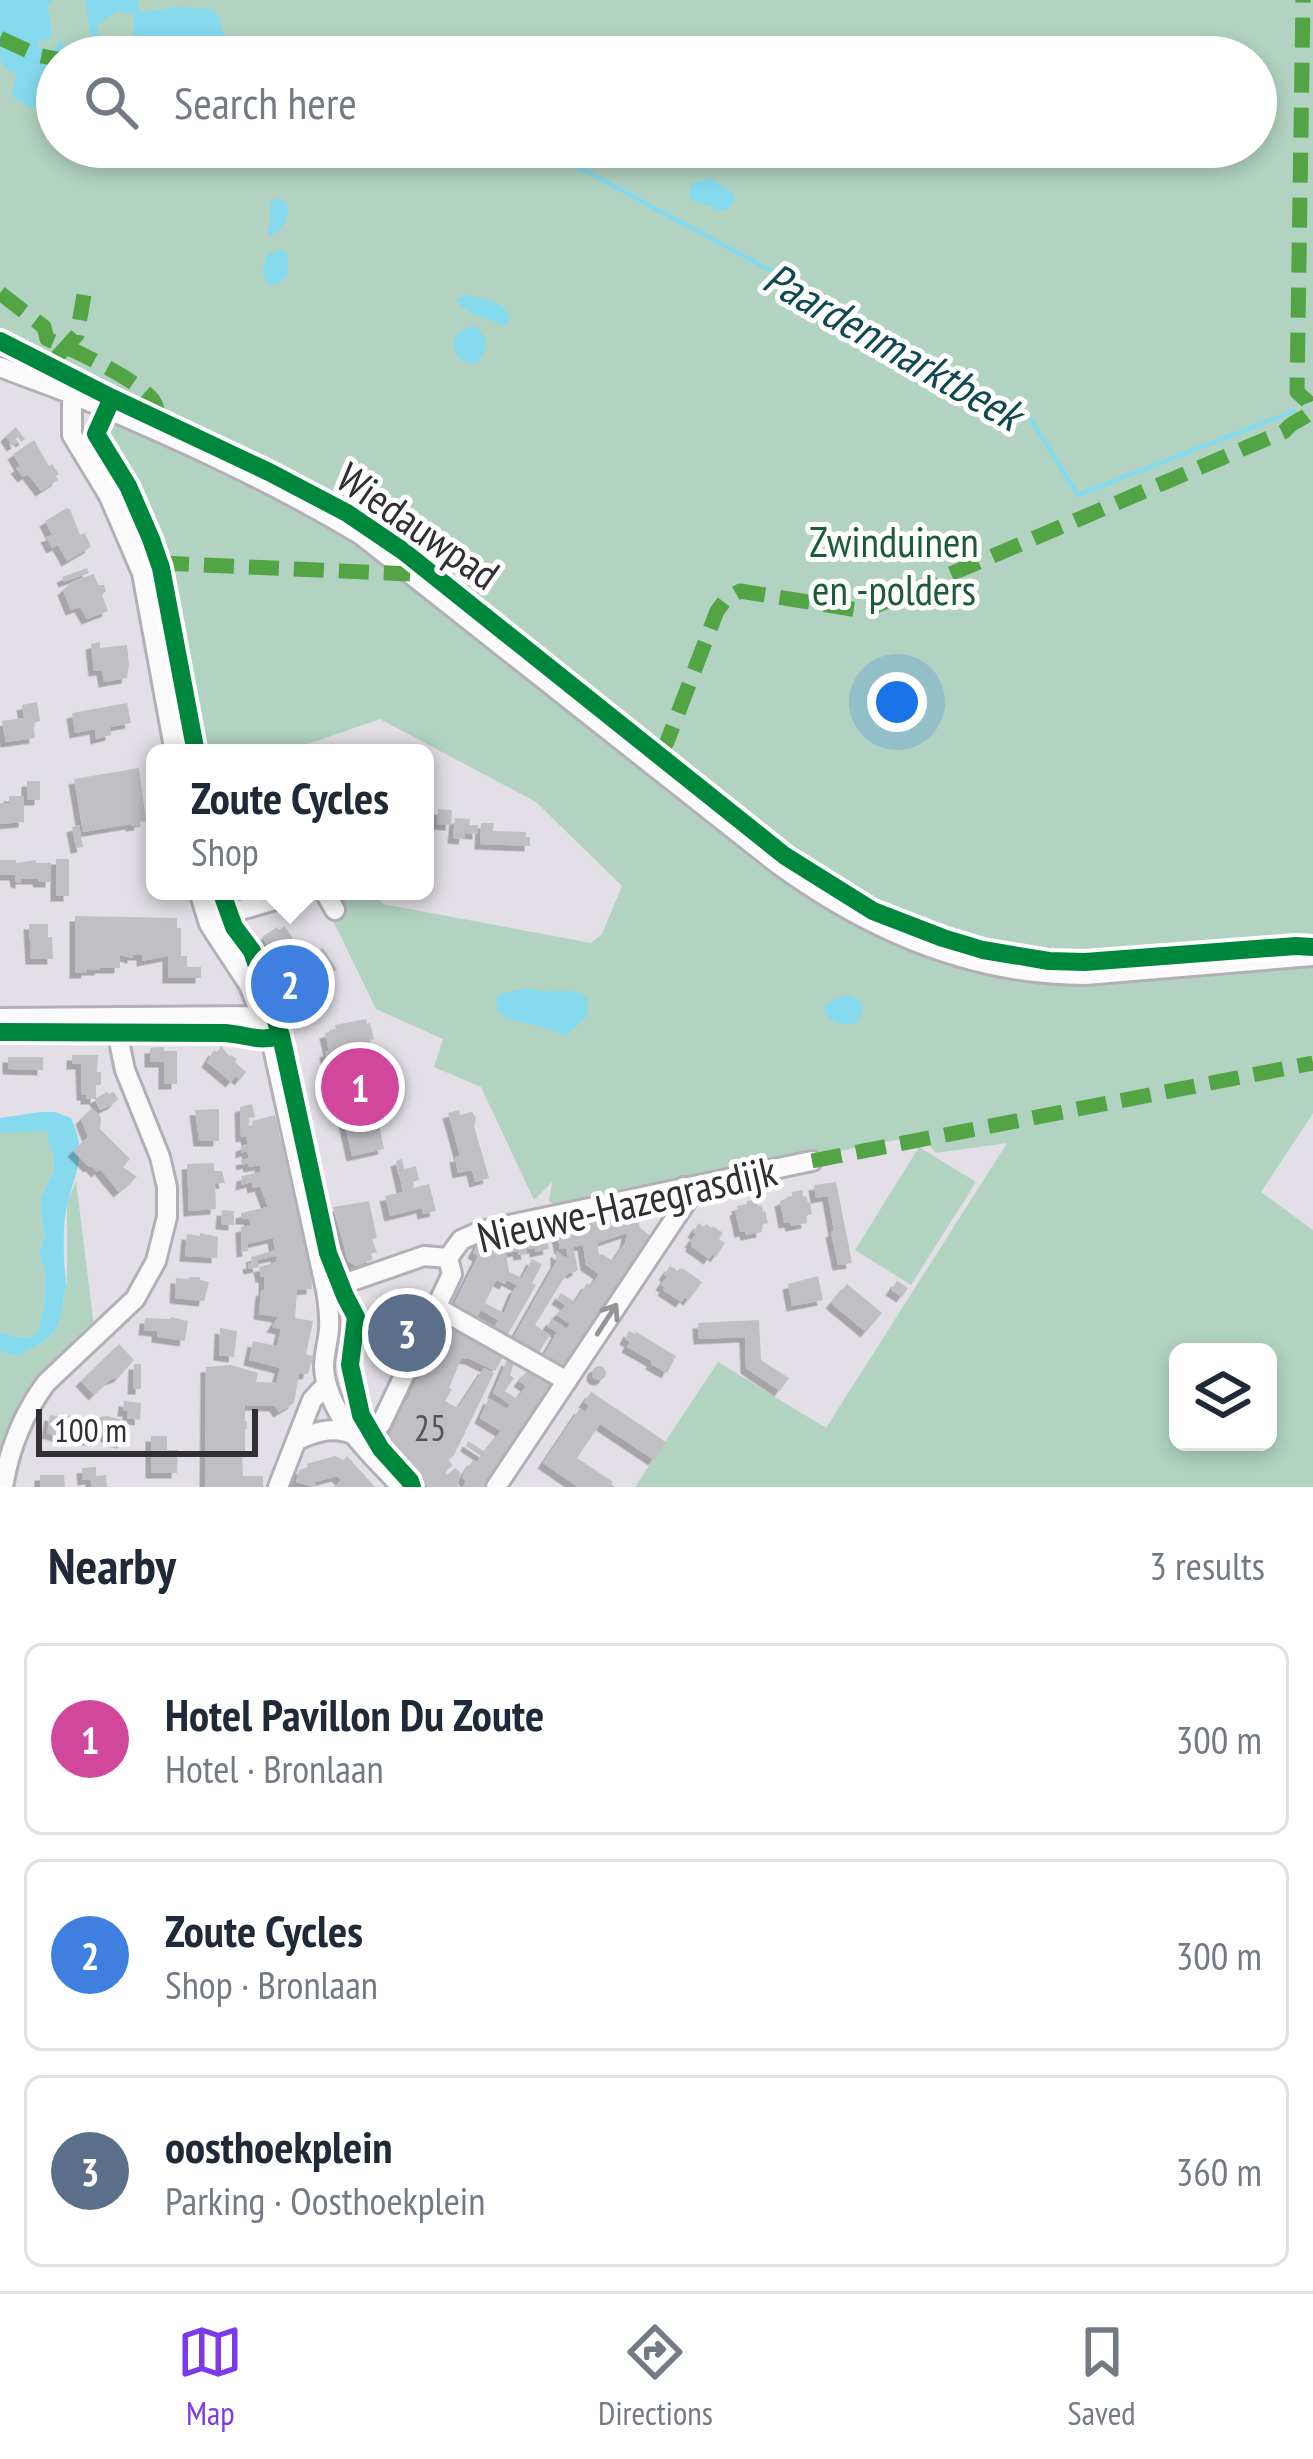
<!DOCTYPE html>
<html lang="en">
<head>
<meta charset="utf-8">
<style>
  :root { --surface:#fff; --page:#f2f2f3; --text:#1f2937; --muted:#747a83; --line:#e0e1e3; --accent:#7c3aed }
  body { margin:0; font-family:"PT Sans Narrow",sans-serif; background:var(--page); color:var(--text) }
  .controls { position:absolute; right:36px; bottom:36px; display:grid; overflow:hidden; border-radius:18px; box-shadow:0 6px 18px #0003 }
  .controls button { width:108px; height:108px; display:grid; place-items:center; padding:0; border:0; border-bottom:3px solid var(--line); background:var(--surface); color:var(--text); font:60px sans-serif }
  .scale { position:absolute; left:36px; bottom:30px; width:222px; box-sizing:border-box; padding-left:12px; border:6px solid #312f34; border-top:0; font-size:33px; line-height:42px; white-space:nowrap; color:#312f34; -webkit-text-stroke:9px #fff; paint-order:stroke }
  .you { position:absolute; left:897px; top:702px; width:42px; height:42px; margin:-30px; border:9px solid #fff; border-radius:50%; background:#1a73e8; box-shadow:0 0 0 18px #1a73e833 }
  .badge { display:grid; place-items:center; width:78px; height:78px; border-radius:50%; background:var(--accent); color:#fff; font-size:39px; font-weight:700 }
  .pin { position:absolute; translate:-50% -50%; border:6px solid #fff; box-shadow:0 3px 12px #0006 }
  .popup { position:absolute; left:146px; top:744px; width:288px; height:156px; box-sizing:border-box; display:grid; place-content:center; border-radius:18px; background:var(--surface); filter:drop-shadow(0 3px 9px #0005); font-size:39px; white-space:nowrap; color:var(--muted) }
  .popup b { font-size:45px; color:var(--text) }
  .popup::after { content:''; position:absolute; left:50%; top:100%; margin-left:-24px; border:24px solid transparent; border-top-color:var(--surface) }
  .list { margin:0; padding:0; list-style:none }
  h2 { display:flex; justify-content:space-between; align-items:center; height:156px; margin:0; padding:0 48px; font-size:51px }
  h2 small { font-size:39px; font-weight:400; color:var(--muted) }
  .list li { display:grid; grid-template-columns:78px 1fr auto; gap:36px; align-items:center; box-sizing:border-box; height:192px; margin:0 24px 24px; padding:0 24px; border:3px solid var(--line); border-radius:18px }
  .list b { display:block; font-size:45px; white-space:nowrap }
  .list p { margin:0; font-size:39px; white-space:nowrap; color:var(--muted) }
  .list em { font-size:39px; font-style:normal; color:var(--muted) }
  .icon { flex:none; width:66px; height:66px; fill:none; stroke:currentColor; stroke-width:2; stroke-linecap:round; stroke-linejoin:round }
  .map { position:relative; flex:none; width:1313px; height:1487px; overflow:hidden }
  .search { position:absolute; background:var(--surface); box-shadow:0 6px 18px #0003; left:36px; right:36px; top:36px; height:132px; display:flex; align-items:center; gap:30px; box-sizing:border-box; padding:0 42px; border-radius:66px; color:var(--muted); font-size:45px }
  .sheet { height:804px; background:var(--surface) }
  nav { display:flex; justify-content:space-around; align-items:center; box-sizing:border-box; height:168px; border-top:3px solid var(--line); background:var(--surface); font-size:33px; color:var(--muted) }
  nav a { display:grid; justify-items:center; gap:6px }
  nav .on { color:var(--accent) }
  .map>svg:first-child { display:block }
  .green { fill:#b2d3c1; fill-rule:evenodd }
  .water { fill:#85daee; fill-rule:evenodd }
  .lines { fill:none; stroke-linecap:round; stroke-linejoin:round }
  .stream { stroke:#85daee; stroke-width:4.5 }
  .building { fill:#c0bfc4; fill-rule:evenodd; filter:url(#shadow) }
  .minor-casing { stroke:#b2b0b6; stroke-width:24 }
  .minor { stroke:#fbfafb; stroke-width:18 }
  .quiet { stroke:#52a444; stroke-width:15; stroke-dasharray:30 15; stroke-linecap:butt }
  .cycleway-casing { stroke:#fff; stroke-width:26 }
  .cycleway { stroke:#00873e; stroke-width:18 }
  .oneway { stroke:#969498 }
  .labels { text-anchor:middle; stroke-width:10; stroke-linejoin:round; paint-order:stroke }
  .number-label { font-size:36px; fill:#555358 }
  .street-label { font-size:42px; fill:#312f34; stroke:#fff }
  .park-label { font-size:42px; fill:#1b5b3a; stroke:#fff }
  .water-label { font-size:45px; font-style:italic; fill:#104852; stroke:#fff }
</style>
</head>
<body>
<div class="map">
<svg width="1313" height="1487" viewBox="0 0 1313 1487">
  <defs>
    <filter id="shadow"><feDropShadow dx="-5.5" dy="5.5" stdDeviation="0" flood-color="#0004"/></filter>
  </defs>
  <rect width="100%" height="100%" fill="#e2dfe6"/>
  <path class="green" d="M0 0H1313V1113L1261 1192 1313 1230V1487H635L718 1362 826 1428 1007 1143 936 1153 922 1135 556 1206 549 1201 552 1182 534 1200 481 1087 434 1067 443 1039 376 1009 324 902 372 892 383 904 591 943 602 934 622 886 536 802 380 719 282 753H196L161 568 138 508 99 441V433L116 396 0 336ZM57 57H1256V147H57ZM1178 1352H1268V1442H1178Z
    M38 1130 50 1131 47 1141 54 1153 53 1173 41 1197V1215L45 1237 39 1251 45 1272 44 1308 37 1335 27 1338 0 1333V1133Z
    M919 1147 976 1182 911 1285 855 1250Z
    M76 1181 94 1327 36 1376 0 1467V1352L16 1356C36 1347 54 1340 61 1317 64 1306 62 1297 67 1287V1203Z"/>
  <path class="water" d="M0 0H52L48 7 52 36 47 41H39L38 46C47 56 53 51 58 42H62L67 57H57V111L31 107 11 96 17 75 3 66 0 57Z
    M85 0H138V8L143 12 178 7 213 9C222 20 227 43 224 57H94ZM118 11 134 14 133 43H105L97 37 99 24Z
    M711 178 733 193 735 198 727 210 715 211 713 207 695 202 689 196 692 183Z
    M277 198 286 202C292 219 283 227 271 236L268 235 271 202Z
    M280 250 285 251 288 257 287 275 278 284 270 286C261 274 261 267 269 254Z
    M469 295C485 300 507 301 510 320L504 326C488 317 467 317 456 299Z
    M472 326H476L486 339 484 352 477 363 469 364 457 357 453 342 458 333Z
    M529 988C550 997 564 984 587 997L588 1016 565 1036C544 1024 520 1026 499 1013L496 1000 500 994Z
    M848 995 860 1001 863 1009 858 1022C842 1027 834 1024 824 1012 826 999 837 998 848 995Z
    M40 1112H55L71 1118C87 1153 77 1167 68 1201 62 1220 63 1267 67 1287 62 1297 64 1306 61 1317 54 1340 36 1347 16 1356L0 1352V1333L27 1338 37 1334 44 1308 45 1272 39 1251 45 1237 41 1215V1197L53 1173 54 1154 47 1141 49 1131 0 1133V1118Z"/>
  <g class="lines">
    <path class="stream" d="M218 56 366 57
      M541 147 874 326 1029 417 1078 495 1294 411"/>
  </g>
  <path class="building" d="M16 427 25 439 21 442 18 437 15 439 17 443 12 446 6 436Z
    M34 440 49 466 52 464 59 474 56 476 58 480 41 491 28 474 23 477 16 468 20 466 13 454Z
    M67 508 70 509 80 535 85 533 91 547 67 561 58 545 52 548 46 537 52 535 45 521Z
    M87 568 89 573 64 582 62 577Z
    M94 574 98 585H104L106 591 102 595 108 611 87 619 80 607 71 610 63 590 73 581Z
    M100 642V648L127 645 129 665 127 678 104 682 102 670 94 671 91 644Z
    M37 702 40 721 33 723 35 738 6 742 2 721 24 718 22 705Z
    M127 703 131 723 110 727 111 735 96 739 95 729 75 733 72 713Z
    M139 768 146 821 139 822 140 825 131 826V824L83 832 74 779Z
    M27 781H40V800H27Z
    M9 796H24V822L0 824V803H9Z
    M438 809 452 810 451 825 437 824Z
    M455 818 470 819 469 825H478V834L465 833 464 839 453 838Z
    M481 823H494L493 831 526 832V837H530V846L480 844Z
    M79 825 83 847 76 848 72 827Z
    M56 859H69V896H56Z
    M0 860H16V863L36 860V863H51V882H39L38 879H21V883L16 882 15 875H0Z
    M75 916 177 918V928H181V956H187V967H201V978H168V956L142 961V955H133V958L120 955V968H100V970H87V973H75Z
    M29 924H48V937H52L53 959H31Z
    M285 926 295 942 275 956 262 937 277 927 279 930Z
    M323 948 337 970 321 977 323 980 320 982 325 989 321 991 323 997 317 998 318 1001 329 997 331 1005 319 1008 317 1001 304 1002 305 1006 309 1004 311 1009 295 1016 296 1022 286 1025 280 1002 285 1001 275 970 281 968 284 978 312 970 305 960Z
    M366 1019 367 1024 370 1023 374 1039 370 1040 375 1063 387 1060 391 1088 396 1087 398 1098 394 1099 395 1105 376 1109 384 1149 352 1156 342 1112 335 1111 334 1098 327 1075H330L325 1052 329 1051 325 1033 336 1030 335 1025Z
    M221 1046 230 1057 231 1055 237 1059 235 1062 246 1072 240 1080 236 1076 231 1082 207 1062 214 1050 217 1052Z
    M164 1047V1051H177V1084H164V1062H150V1048Z
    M72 1055H98L97 1072H101V1085H96V1098L107 1092 109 1094 114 1092 118 1099 113 1104 100 1110 95 1099H86V1095H82L81 1064H72Z
    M8 1057H43V1070L8 1069Z
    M252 1104 255 1117 248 1118 249 1126 253 1125 252 1121 275 1115 311 1273 312 1289 297 1290 295 1318 313 1321 306 1354 313 1356 312 1360 315 1363H311L308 1374H299L294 1403 279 1412 275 1406 245 1405V1421H247V1429H245V1452H242L243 1476H263V1487H205L206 1367 231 1365 258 1373 256 1382 276 1383 280 1368 249 1360 253 1341 277 1346 281 1329 272 1327 278 1317 259 1314 261 1291 264 1290V1277H261L259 1267 277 1262 276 1256 257 1260 259 1267 249 1269 248 1264 252 1263 251 1257 275 1250 273 1238 247 1244 248 1251 242 1252 241 1227 251 1225 249 1219H241V1213L268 1207 260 1186 253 1188 252 1182 241 1185 242 1176 261 1172 260 1165 249 1167 248 1163 242 1165 241 1160 249 1158 247 1151 241 1153V1146L248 1144 246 1136 241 1137 240 1107Z
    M92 1108 101 1117 100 1129 130 1159 123 1167 137 1177 119 1192 100 1169 97 1172 91 1166 89 1167 73 1151 88 1137 81 1119Z
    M219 1109V1141H199L195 1110Z
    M459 1110 460 1115 472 1112 476 1118 474 1126 489 1178 475 1182 472 1170 458 1173 455 1157 460 1156 448 1113Z
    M402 1159 404 1169 416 1166 419 1180 412 1182 413 1188 429 1184 436 1211 423 1214 422 1208 390 1216 385 1196 403 1192 396 1161Z
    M214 1163V1171H222L225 1183 215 1184 216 1209 189 1211 187 1164Z
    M836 1182 852 1263 838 1265 831 1232 834 1231 828 1196 816 1198 814 1185Z
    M802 1190 803 1197 806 1196 808 1203 810 1202 812 1214 806 1216 807 1223 791 1226 790 1222 784 1223 780 1201 792 1196V1192Z
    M757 1199 758 1206 762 1205 763 1212 765 1211 768 1223 761 1225 762 1232 746 1235 745 1231 740 1232 735 1210 738 1209 737 1206 747 1204V1201Z
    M369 1201 377 1238 372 1239 377 1252 371 1254 373 1260 356 1266 348 1261 333 1207Z
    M222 1210 234 1211V1225L221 1224Z
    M636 1214 640 1228 652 1237 566 1367 544 1355 557 1332 547 1326 552 1319 567 1329 570 1324 556 1315 566 1305 557 1299 561 1293 575 1302 587 1283 591 1286 599 1274 586 1265 583 1245 573 1247 578 1270 573 1273 570 1272 564 1278 535 1325 550 1335 539 1352 513 1338 556 1262V1251L568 1259 566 1248 560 1249 556 1230ZM627 1233 625 1243 613 1261 602 1254 599 1255 597 1243Z
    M699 1223 704 1227 706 1224 712 1228 713 1226 723 1233 719 1239 725 1243 716 1257 713 1254 709 1259 691 1246 692 1243 690 1242 696 1234 693 1232Z
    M545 1232 549 1249 535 1252V1248L526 1249 527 1254 519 1255 518 1251 506 1253 509 1272 522 1278 532 1259 542 1264 532 1283 536 1285 508 1334 494 1327 498 1320 481 1310 477 1317 456 1305 455 1302 478 1256 473 1253 479 1241 496 1236 497 1242ZM496 1280 505 1284 507 1280 518 1286 514 1289 504 1313 485 1303Z
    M200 1233 218 1237 217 1258 185 1256 187 1234 200 1236Z
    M670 1266 678 1271 680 1268 685 1270 702 1282 689 1300 685 1297 681 1302 663 1290 665 1287 661 1285 667 1276 664 1275Z
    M818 1276 823 1300 792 1306 788 1284Z
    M189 1277H200V1280L209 1282 204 1301 175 1298 176 1278 189 1279Z
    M897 1281 908 1288 902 1297 891 1290Z
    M847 1284 882 1313 866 1332 831 1303Z
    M171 1317 188 1321 185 1341 157 1337V1331L144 1330 145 1318 170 1319Z
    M759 1320 761 1360 789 1378 780 1391 746 1368 745 1337 699 1339 698 1323Z
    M444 1324 503 1357 495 1371 470 1359 462 1358 459 1364 449 1388 452 1389 445 1401 458 1408 484 1368 494 1373 454 1455 448 1460 453 1465 445 1472 447 1475 455 1468 460 1472 458 1487H428L388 1443 387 1439 396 1422 391 1420 402 1399 406 1402Z
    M220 1328 237 1331 234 1357 219 1355Z
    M629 1331 635 1334 636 1332 676 1356 667 1373 651 1364 652 1361 627 1347 630 1342 625 1339Z
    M119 1344 134 1360 119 1377 110 1380 94 1395 81 1381Z
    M507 1360 514 1363 510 1375 514 1378 505 1391 517 1399 526 1386 519 1381 527 1371 551 1384 552 1387 485 1487H463L466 1481 462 1478 464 1473 473 1460 477 1462 481 1456 466 1446 468 1441 485 1452 501 1431 480 1418 489 1398 507 1409 510 1404 493 1393Z
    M134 1364H141V1389H133Z
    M592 1373a7 7 0 1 1 14 0a7 7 0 1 1-14 0Z
    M591 1392 666 1442 654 1460 600 1424 577 1458 613 1482 611 1484 615 1487H578L543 1463 580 1408 585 1412 589 1406 584 1402Z
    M124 1401 141 1403 140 1420 127 1418 128 1411H123Z
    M61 1414 72 1416V1418L79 1419 78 1423 88 1425V1420L100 1422V1417L107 1416 127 1421 123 1443 114 1441V1438L98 1435V1441L76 1438 75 1441 47 1433 50 1415 61 1417Z
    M151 1436H167V1450H178L177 1473H151Z
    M335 1456 344 1460 347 1456 375 1487H335L341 1480 337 1476 316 1482 315 1487 296 1482 299 1470 308 1467 307 1464Z
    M96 1467V1476L106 1475 107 1487H91V1479L83 1480 82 1468Z
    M40 1475H64L65 1487H40Z"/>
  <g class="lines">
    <defs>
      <path id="minor" d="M0 367C23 376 46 384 69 393 169 435 268 479 361 535L775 862C866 929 970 975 1085 975L1313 956
        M72 394V435L109 496 142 573 175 753
        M199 891 209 924 249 985 272 1043 326 1290C328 1303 330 1315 329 1329 328 1342 324 1354 324 1367 326 1414 371 1455 402 1487
        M324 891 335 910
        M209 924 227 914 306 891
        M0 1018 262 1016
        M448 1258 461 1240 481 1231 812 1161
        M326 1290 424 1256 448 1258
        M438 1308 567 1381
        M298 1440C318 1430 337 1426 357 1436L381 1424 452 1274 448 1258
        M3 1487C9 1450 23 1414 46 1383L135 1299 156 1261 167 1217V1187L160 1157 125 1070 114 1017
        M278 1487 312 1400 326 1385
        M496 1487 686 1202 684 1187"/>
    </defs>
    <use href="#minor" class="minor-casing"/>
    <use href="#minor" class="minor"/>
    <path class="quiet" d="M0 38 37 55 57 59
      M0 293 44 327 47 339C71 348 138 380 153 400 158 408 157 410 158 419
      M57 357 77 335 84 295
      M159 563 410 574
      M658 752 667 742 717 611 726 599 740 591 864 611 1285 431C1292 420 1303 421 1311 411L1307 401 1297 392 1303 0
      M812 1161 1313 1063"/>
    <defs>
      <path id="cycleway" d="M0 341 112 398 269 472 347 513 403 551 785 856 873 911 943 938 983 950 1049 961 1085 962 1296 946 1313 947
        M112 398 96 434 128 486 151 539 161 568 196 753
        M221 891 234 927 252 951 281 1036 328 1253 345 1296 356 1317 350 1365 361 1415 381 1449 410 1481 412 1487
        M0 1032 225 1033C249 1035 256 1042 281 1036"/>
    </defs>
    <use href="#cycleway" class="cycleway-casing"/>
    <use href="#cycleway" class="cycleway"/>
  </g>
  <defs><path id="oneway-shaft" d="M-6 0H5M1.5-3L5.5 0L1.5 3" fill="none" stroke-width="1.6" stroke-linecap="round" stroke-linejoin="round" transform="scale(3)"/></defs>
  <use class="oneway" href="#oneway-shaft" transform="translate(607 1319) rotate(-57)"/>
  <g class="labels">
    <g class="number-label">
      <text x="430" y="1441">25</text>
    </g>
    <g class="street-label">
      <text transform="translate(418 526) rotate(35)" y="15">Wiedauwpad</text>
      <text transform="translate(627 1204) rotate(-13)" y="15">Nieuwe-Hazegrasdijk</text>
    </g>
    <g class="park-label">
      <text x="894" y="557">Zwinduinen<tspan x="894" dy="48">en -polders</tspan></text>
    </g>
    <g class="water-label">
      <text transform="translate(893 346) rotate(30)" y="16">Paardenmarktbeek</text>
    </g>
  </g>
</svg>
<div class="controls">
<button><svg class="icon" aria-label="layers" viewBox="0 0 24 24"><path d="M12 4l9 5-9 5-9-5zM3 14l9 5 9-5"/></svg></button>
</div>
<div class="scale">100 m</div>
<div class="you"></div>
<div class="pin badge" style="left:360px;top:1087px;background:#d1479c">1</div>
<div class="pin badge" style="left:290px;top:984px;background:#3f7fe0">2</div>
<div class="popup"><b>Zoute Cycles</b>Shop</div>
<div class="pin badge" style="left:407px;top:1333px;background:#5c6f8a">3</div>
<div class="search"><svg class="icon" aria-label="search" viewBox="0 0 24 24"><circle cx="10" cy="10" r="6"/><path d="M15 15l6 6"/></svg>Search here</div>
</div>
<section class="sheet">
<h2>Nearby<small>3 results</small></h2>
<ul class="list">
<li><span class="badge" style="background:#d1479c">1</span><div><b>Hotel Pavillon Du Zoute</b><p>Hotel · Bronlaan</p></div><em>300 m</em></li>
<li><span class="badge" style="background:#3f7fe0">2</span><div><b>Zoute Cycles</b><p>Shop · Bronlaan</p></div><em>300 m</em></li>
<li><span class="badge" style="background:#5c6f8a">3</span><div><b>oosthoekplein</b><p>Parking · Oosthoekplein</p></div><em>360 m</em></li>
</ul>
</section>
<nav>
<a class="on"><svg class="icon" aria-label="map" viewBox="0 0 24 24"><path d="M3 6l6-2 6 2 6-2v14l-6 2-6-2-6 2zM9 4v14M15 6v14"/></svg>Map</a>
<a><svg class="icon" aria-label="directions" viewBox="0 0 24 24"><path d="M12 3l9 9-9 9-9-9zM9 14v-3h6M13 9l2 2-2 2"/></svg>Directions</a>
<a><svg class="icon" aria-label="saved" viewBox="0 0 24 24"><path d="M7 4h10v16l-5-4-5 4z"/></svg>Saved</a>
</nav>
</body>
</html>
